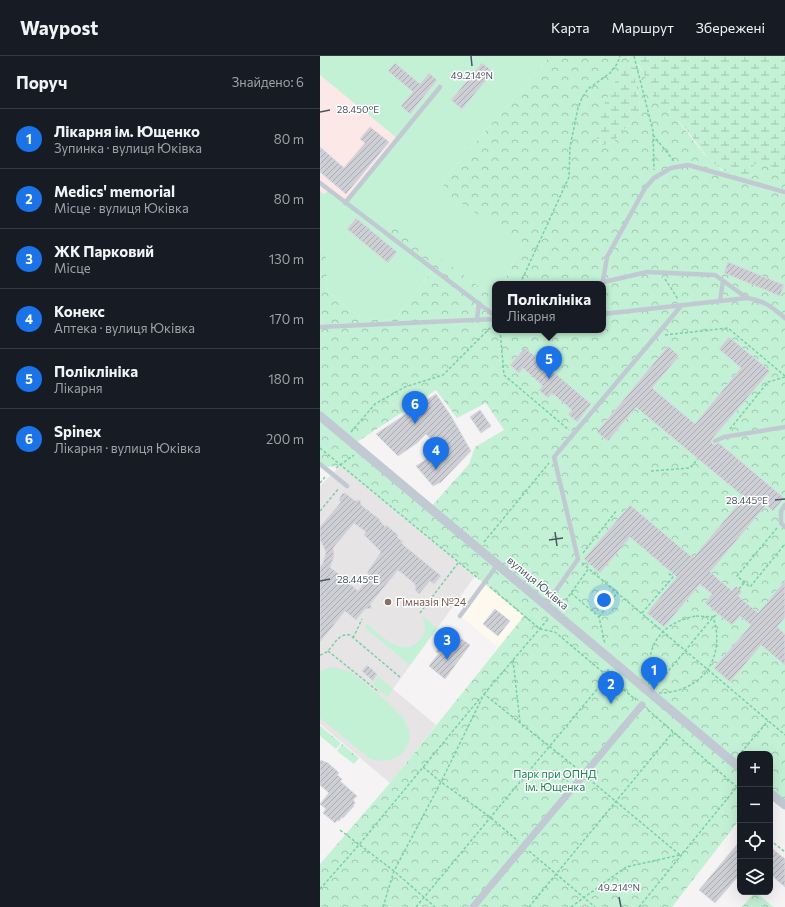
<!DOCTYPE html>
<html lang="uk">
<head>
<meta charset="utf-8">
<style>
  :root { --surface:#171b24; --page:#20242c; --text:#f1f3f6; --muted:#9ea1a6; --line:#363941; --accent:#1a73e8 }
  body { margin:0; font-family:Commissioner,sans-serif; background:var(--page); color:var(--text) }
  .controls { position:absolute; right:12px; bottom:12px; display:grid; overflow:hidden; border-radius:8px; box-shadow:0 4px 16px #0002 }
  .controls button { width:36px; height:36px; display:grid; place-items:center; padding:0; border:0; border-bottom:1px solid var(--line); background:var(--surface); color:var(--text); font:20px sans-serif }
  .you { position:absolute; left:284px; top:544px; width:14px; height:14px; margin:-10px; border:3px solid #fff; border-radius:50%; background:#1a73e8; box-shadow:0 0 0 6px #1a73e833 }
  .badge { display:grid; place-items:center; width:26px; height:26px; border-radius:50%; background:var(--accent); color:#fff; font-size:13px; font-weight:700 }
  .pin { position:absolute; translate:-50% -33px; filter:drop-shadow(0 1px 2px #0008) }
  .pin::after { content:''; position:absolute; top:21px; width:14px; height:12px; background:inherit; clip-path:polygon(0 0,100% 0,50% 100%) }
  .popup { position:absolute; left:172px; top:225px; width:114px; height:52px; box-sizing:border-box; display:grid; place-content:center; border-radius:8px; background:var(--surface); filter:drop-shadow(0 1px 3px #0005); font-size:13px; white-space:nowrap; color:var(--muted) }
  .popup b { font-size:15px; color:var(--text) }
  .popup::after { content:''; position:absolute; left:50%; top:100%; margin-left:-8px; border:8px solid transparent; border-top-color:var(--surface) }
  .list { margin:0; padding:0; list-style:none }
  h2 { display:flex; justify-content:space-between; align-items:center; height:52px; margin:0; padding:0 16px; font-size:17px }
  h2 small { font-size:13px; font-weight:400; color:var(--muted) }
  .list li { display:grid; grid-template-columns:26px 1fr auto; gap:12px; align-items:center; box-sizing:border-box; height:60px; padding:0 16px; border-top:1px solid var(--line) }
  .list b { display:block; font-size:15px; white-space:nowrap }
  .list p { margin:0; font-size:13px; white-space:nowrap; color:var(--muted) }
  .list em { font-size:13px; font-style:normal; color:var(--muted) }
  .icon { flex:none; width:22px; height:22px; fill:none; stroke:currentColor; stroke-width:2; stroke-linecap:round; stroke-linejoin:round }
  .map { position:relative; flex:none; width:465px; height:851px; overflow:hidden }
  header { display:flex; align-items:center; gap:24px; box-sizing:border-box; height:56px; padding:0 20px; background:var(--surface); border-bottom:1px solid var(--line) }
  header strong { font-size:19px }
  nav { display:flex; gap:22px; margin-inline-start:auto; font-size:14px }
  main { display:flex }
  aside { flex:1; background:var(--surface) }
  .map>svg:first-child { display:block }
  .commercial { fill:#fdf9ef }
  .education { fill:#e6e4e5 }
  .medical { fill:#fce8e6 }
  .grass { fill:#c3f1d5 }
  .forest { fill:url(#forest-crowns) }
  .wetland { fill:url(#wetland-marsh) }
  .building { fill:url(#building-hatch); stroke:#d7d9de; fill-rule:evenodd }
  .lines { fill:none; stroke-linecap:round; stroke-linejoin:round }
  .path { stroke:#7ad0a6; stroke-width:1.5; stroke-dasharray:3 2; stroke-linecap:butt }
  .service { stroke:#c1cad2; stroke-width:4.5 }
  .pedestrian { stroke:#c1cad2; stroke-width:7 }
  .minor { stroke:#c1cad2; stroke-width:9 }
  .ticks { fill:none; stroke:#4a5661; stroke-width:1.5 }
  .education-dot { fill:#8d6e63; stroke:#fff; stroke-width:1.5 }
  .labels { text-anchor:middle; stroke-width:3; stroke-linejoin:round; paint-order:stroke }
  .street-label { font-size:11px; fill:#4a5661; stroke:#fff }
  .education-label { font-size:11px; fill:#785e54; stroke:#fff; text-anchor:start }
  .park-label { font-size:11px; fill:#17864f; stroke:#fff }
  .ticks-label { font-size:10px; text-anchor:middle; fill:#4a5661; stroke:#fff; stroke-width:3; stroke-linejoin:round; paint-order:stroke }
</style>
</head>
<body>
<header>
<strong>Waypost</strong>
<nav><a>Карта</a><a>Маршрут</a><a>Збережені</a></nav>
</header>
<main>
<aside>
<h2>Поруч<small>Знайдено: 6</small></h2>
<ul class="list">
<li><span class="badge">1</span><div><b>Лікарня ім. Ющенко</b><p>Зупинка · вулиця Юківка</p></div><em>80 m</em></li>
<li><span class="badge">2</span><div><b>Medics' memorial</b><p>Місце · вулиця Юківка</p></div><em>80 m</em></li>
<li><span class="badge">3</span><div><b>ЖК Парковий</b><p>Місце</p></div><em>130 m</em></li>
<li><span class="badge">4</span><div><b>Конекс</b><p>Аптека · вулиця Юківка</p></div><em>170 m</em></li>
<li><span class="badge">5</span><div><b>Поліклініка</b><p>Лікарня</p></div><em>180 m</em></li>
<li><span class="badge">6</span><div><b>Spinex</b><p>Лікарня · вулиця Юківка</p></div><em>200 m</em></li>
</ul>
</aside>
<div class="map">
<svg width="465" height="851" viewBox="0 0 465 851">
  <defs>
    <pattern id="forest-crowns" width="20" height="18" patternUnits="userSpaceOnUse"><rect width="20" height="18" fill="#c3f1d5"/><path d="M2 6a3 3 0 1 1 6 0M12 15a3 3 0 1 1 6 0" fill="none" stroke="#a0c6b0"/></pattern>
    <pattern id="wetland-marsh" width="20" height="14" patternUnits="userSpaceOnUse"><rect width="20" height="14" fill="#c3f1d5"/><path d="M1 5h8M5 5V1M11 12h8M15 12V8" fill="none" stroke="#a0c6b0"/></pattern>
    <pattern id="building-hatch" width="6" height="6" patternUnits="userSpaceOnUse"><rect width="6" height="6" fill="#cdcfd5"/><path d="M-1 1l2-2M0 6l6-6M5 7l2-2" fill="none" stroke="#a8abb0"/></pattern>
  </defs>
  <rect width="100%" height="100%" fill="#f5f3f3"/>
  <path class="commercial" d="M164 526 204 560 178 591 140 560Z"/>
  <path class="education" d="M21 409 155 520 73 633 116 669 70 727 0 668V430Z"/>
  <path class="medical" d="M0 19 78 83 25 147 0 135Z"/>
  <path class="grass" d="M0 0H230L125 122 123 126 194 182 199 188V193L183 228H175V243L73 167 113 214 77 261C44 271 32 255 8 236 3 222 12 203 0 192V135L4 138 9 134 25 147 78 83 0 19Z
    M102 560 117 572 90 609 44 571 47 568C61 579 83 604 100 584 106 577 106 568 102 560Z
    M12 611C20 612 26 614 33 618 44 626 83 658 87 668 98 694 72 712 49 702L0 662V615Z
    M58 620 73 633 67 641 53 628Z"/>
  <path class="forest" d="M230 0H309C301 15 268 73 279 87L283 89 292 87 319 57 320 49 313 13 314 9 316 7 324 17 333 40 363 71 383 97 401 114 425 120 433 119 429 107 465 98V749L450 737V698H420V763L352 851H0V808L70 727 204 560 21 410 3 411 0 408V361L110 452 149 408 155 391 184 374 166 347 137 362 116 334 34 388 0 360V192C13 204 3 221 8 236 32 255 44 271 77 261L113 214 65 177 73 166 175 243V274H283V228H183L199 193 197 185 125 136 123 126 125 122Z
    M0 670 21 687 16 693 0 680Z
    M22 688 39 702 34 708 17 695Z
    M435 836H436L453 851H422Z"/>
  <path class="wetland" d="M309 0H465V123C455 117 450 103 435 108L432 112 434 118C428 122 422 120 416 119 390 113 380 89 363 70 353 60 338 50 331 37 326 27 326 14 316 7L314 9 313 13 320 49 319 57 292 87 283 89 279 87C267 71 301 16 309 0Z"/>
  <path class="building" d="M75 7 100 28 109 17 117 24 90 58 81 50 93 36 68 15Z
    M162 7 173 16 142 53 131 44Z
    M50 71 69 86 26 138 0 116V91L24 112 45 87 40 83Z
    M36 162 77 196 68 207 27 173Z
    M408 206 464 229 460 240 404 217Z
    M409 281 450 315 392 383 391 386 394 389 399 387 464 442 453 455 446 449 390 516 412 535 416 530 422 536 418 540 438 557 465 525V561L457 571 465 578V609L441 589 410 626 394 612 431 569 420 560 412 569 385 547 392 538 380 528 344 571 327 557 357 521 310 481 280 517 264 503 310 449 373 502 424 441 316 351 288 385 277 376 348 290 359 300 332 332 375 368 421 312 399 293Z
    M205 292 271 348 257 366 248 358 252 354 232 337 228 342 219 334 223 330 203 312 199 317 190 309Z
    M116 338 131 360 151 395 121 426 113 430 96 410 115 398 112 393 117 388 106 378 97 387 78 400 56 378Z
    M160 354 171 370 161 377 150 361Z
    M25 437 35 445 40 444 41 449 58 462 65 471 66 469 78 479 77 481 83 486 81 487 121 520 114 528 110 525 99 538 96 535 95 528 78 514 50 548 52 552 45 553 36 564 25 555 0 586V511L3 507 6 496 0 483V471L21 446 19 444 22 438ZM34 467 46 476 44 479 61 496 47 517 50 520 38 535 10 511 14 500 13 492Z
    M175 553 190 565 178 580 163 568Z
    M133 577 150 589 125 623 109 610 119 597 116 596 121 589 123 590Z
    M47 609 57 618 53 625 42 615Z
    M0 704 8 707 19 717 17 719 22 723 20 725 37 740 33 744 35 746 33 751 23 762 22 761 19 765 17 764 15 767 3 757 6 753 0 748 9 737 0 729Z
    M420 785V818L395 847 379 834Z
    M450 791 465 803V831L450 818Z"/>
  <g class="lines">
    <path class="path" d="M314 0 333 75 334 114
      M333 79 354 105
      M345 223 358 243
      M200 228 249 121 250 91 258 52 262 42 268 33 290 17 297 8 300 0
      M180 274 184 319 249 374
      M345 279 408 272 465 320
      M410 373 448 326 465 321
      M31 376 55 348 85 331 123 319 172 270
      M0 392 159 523
      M16 412 34 399
      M331 415 370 412 378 403
      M0 427 5 421
      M0 455 19 432
      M457 472 417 520 430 531 465 488
      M164 486 229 407
      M263 497 297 454
      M262 507 465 679
      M170 531 220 573 235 576 316 644
      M419 533 424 527
      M251 537 279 561 285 588
      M236 547 246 544 269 512
      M100 557 138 507
      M322 557 353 521 348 517
      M376 560 393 561C403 589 393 621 364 632 353 637 342 637 330 637 325 598 332 569 376 560Z
      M279 561 297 537
      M33 582 42 563
      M8 595 59 636
      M0 599C14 596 14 577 30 579L81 622
      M193 604 200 666
      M336 630 393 561 398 558
      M164 638 228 563
      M328 654 417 731
      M418 700 448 665
      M103 711 121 726 170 761 198 785
      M269 723 360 799
      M20 774 74 815 115 851
      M450 784 465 796
      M209 795 275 851
      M0 833 38 790 161 641
      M63 851 74 815 121 726 164 638 259 714
      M96 851 288 620V613
      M209 851 353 676
      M251 851 306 811 360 799
      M319 851 420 727"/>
    <path class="service" d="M0 127 175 260
      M25 147 120 31
      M283 225 287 201 325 132 334 122 351 112 368 109 465 136
      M275 228 327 216 395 219 427 242
      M400 245 403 225
      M283 258 427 242C444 244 453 252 465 262
      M157 263 159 247
      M0 271 175 263
      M395 385 404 381 465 371
      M0 408 27 430
      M465 449 461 455V467L465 471
      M226 549 258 503 234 401 361 250
      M140 560 178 508"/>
    <path class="pedestrian" d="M153 851 322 649"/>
    <path class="minor" d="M0 360 420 712
      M450 737 465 749"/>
  </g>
  <path class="ticks" d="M151 0 152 10M0 56 10 54M455 444 465 443M235 476 237 490M229 484 243 482M0 525 10 523M299 841 301 851"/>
  <circle class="education-dot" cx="68" cy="546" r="4"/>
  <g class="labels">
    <g class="street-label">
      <text transform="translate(218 527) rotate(40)" y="4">вулиця Юківка</text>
    </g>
    <g class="education-label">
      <text x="76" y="550">Гімназія №24</text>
    </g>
    <g class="park-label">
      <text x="235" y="722">Парк при ОПНД<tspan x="235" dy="13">ім. Ющенка</tspan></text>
    </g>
  </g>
  <g class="ticks-label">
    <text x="152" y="23">49.214°N</text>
    <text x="38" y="57">28.450°E</text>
    <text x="427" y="448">28.445°E</text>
    <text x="38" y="527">28.445°E</text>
    <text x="299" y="835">49.214°N</text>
  </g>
</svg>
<div class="controls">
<button>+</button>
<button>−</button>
<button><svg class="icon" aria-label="locate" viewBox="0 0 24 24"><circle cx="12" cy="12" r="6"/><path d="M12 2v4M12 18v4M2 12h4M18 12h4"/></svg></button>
<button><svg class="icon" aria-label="layers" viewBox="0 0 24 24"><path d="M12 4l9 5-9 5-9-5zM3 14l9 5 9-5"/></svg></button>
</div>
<div class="you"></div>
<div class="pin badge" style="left:334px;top:634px">1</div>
<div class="pin badge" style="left:291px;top:648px">2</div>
<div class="pin badge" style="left:127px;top:604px">3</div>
<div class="pin badge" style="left:116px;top:414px">4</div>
<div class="pin badge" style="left:229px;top:323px">5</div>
<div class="popup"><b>Поліклініка</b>Лікарня</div>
<div class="pin badge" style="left:95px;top:368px">6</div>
</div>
</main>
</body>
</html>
